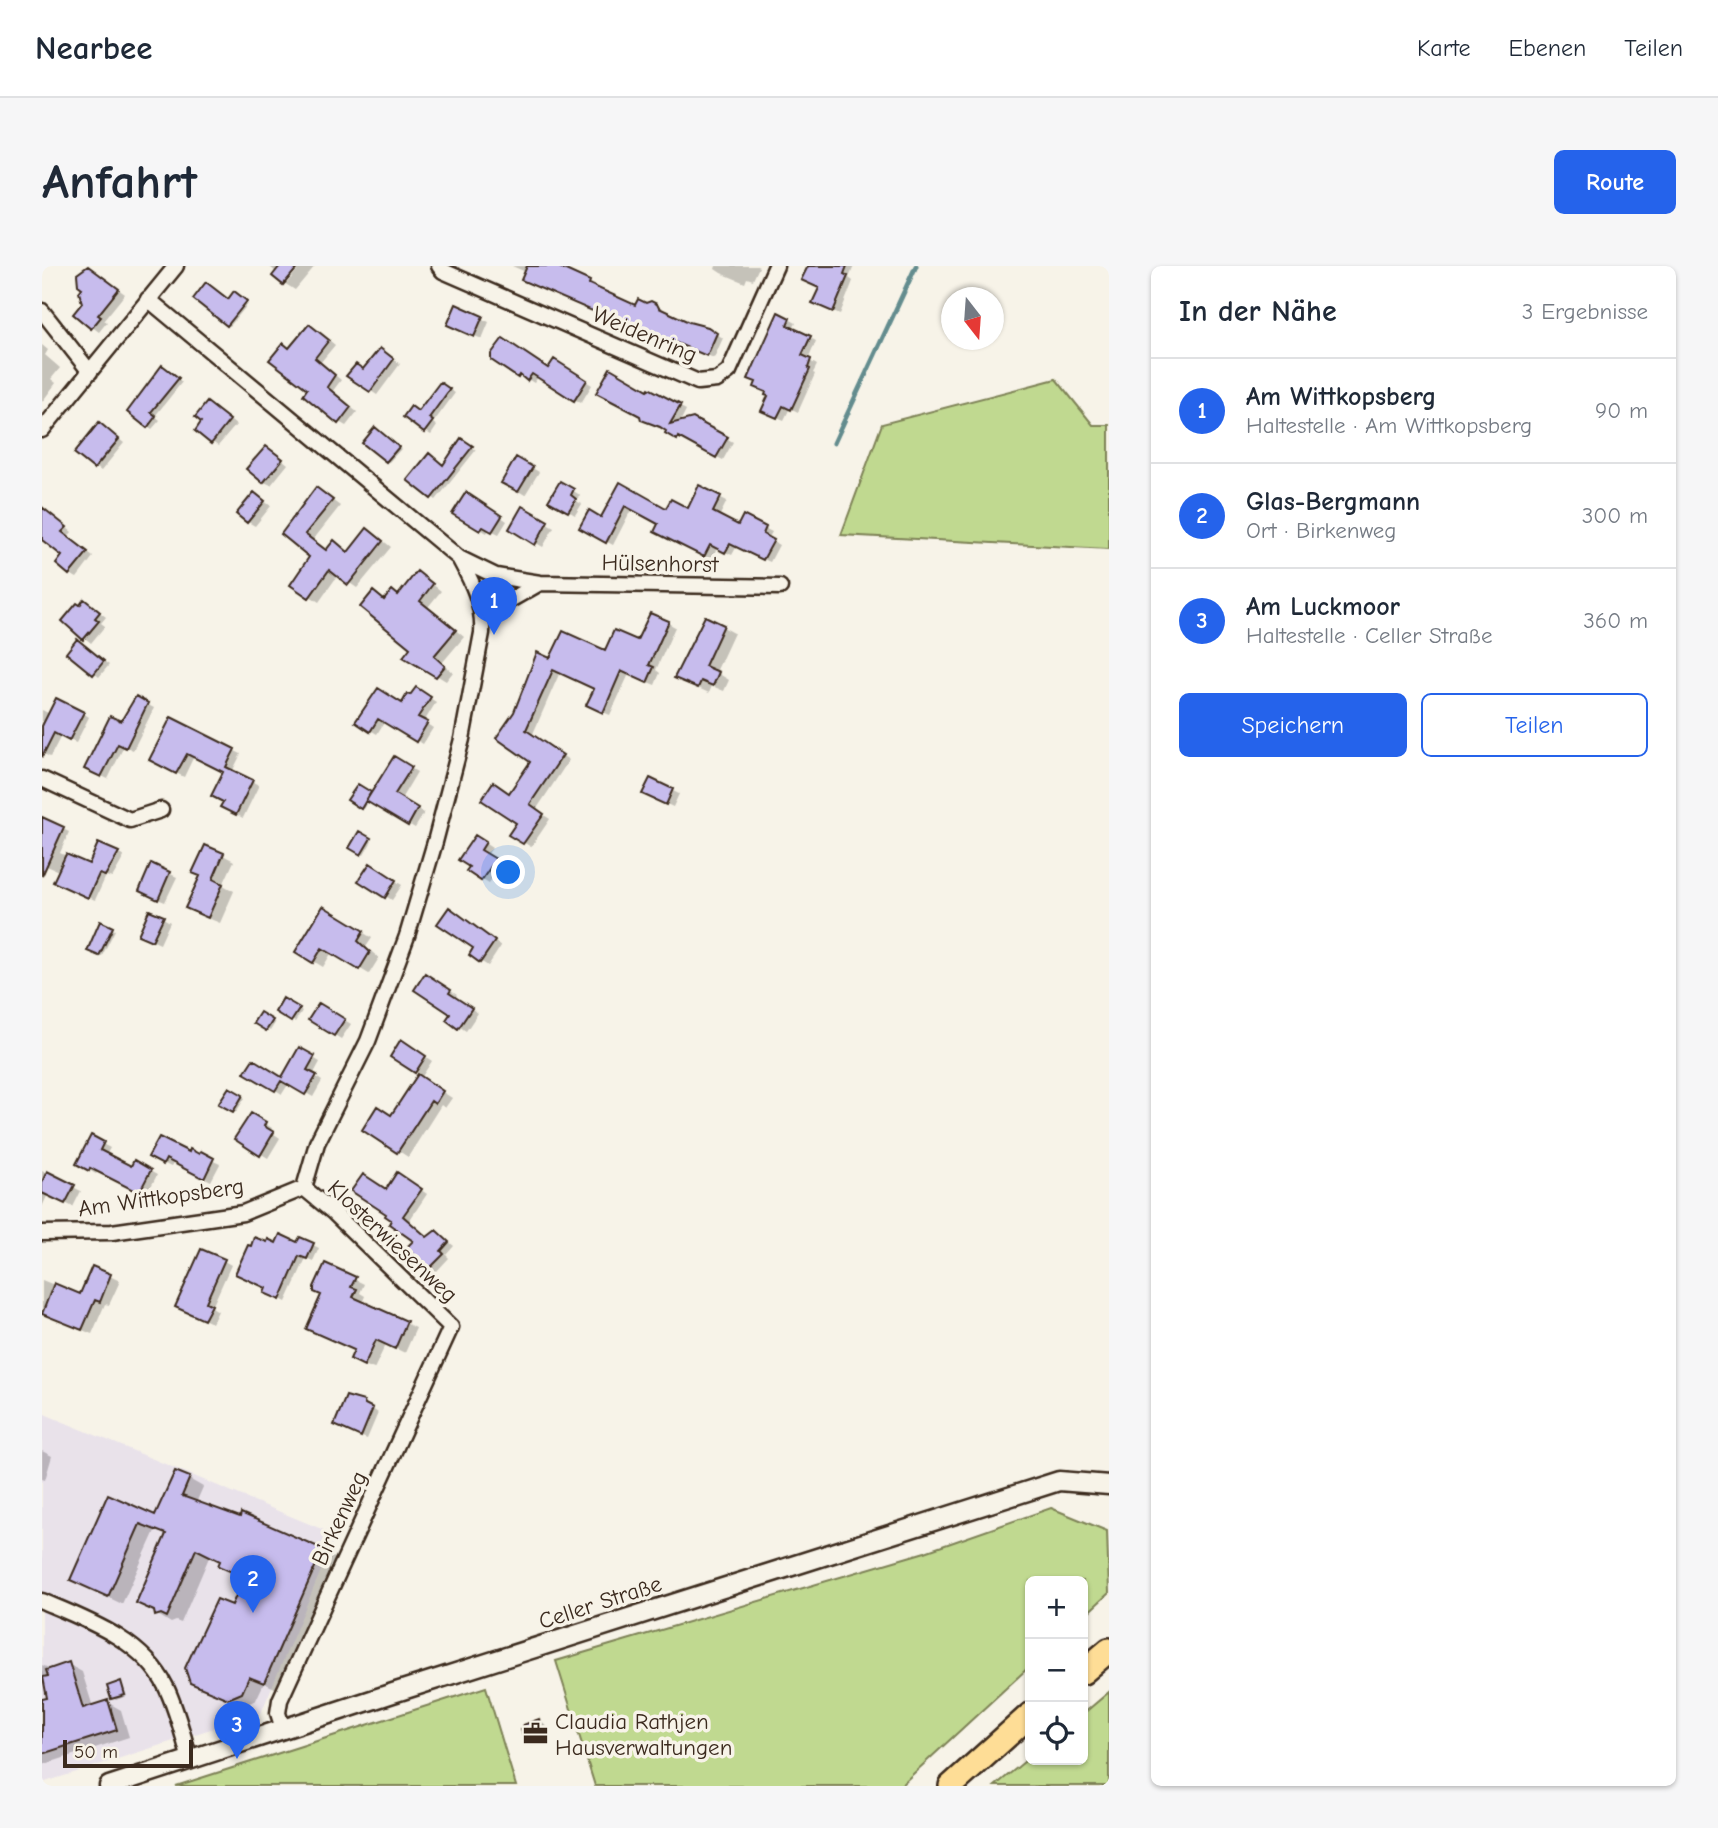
<!DOCTYPE html>
<html lang="de">
<head>
<meta charset="utf-8">
<style>
  :root { --surface:#fff; --page:#f6f6f7; --text:#1f2937; --muted:#747a83; --line:#e0e1e3; --accent:#2563eb }
  body { margin:0; font-family:"Comic Neue",sans-serif; background:var(--page); color:var(--text) }
  .controls { position:absolute; right:21px; bottom:21px; display:grid; overflow:hidden; border-radius:10px; box-shadow:0 2px 5px #0004 }
  .controls button { width:63px; height:63px; display:grid; place-items:center; padding:0; border:0; border-bottom:2px solid var(--line); background:var(--surface); color:var(--text); font:35px sans-serif }
  .compass { position:absolute; left:899px; top:21px; width:63px; height:63px; border-radius:50%; background:var(--surface); box-shadow:0 2px 5px #0004; rotate:163deg }
  .scale { position:absolute; left:21px; bottom:18px; width:130px; box-sizing:border-box; padding-left:7px; border:4px solid #3b2a1e; border-top:0; font-size:19px; line-height:24px; white-space:nowrap; color:#3b2a1e; -webkit-text-stroke:5px #f7f3e8; paint-order:stroke }
  .you { position:absolute; left:467px; top:607px; width:24px; height:24px; margin:-18px; border:5px solid #fff; border-radius:50%; background:#1a73e8; box-shadow:0 0 0 10px #1a73e833 }
  .badge { display:grid; place-items:center; width:46px; height:46px; border-radius:50%; background:var(--accent); color:#fff; font-size:23px; font-weight:700 }
  .pin { position:absolute; translate:-50% -58px; filter:drop-shadow(0 2px 4px #0008) }
  .pin::after { content:''; position:absolute; top:37px; width:24px; height:21px; background:inherit; clip-path:polygon(0 0,100% 0,50% 100%) }
  .list { margin:0; padding:0; list-style:none }
  h2 { display:flex; justify-content:space-between; align-items:center; height:91px; margin:0; padding:0 28px; font-size:30px }
  h2 small { font-size:23px; font-weight:400; color:var(--muted) }
  .list li { display:grid; grid-template-columns:46px 1fr auto; gap:21px; align-items:center; box-sizing:border-box; height:105px; padding:0 28px; border-top:2px solid var(--line) }
  .list b { display:block; font-size:26px; white-space:nowrap }
  .list p { margin:0; font-size:23px; white-space:nowrap; color:var(--muted) }
  .list em { font-size:23px; font-style:normal; color:var(--muted) }
  .actions { display:flex; gap:14px; padding:21px 28px }
  .actions a { flex:1; padding:16px 0; border:2px solid var(--accent); border-radius:10px; text-align:center; font-size:24px; color:var(--accent) }
  .actions .main { background:var(--accent); color:#fff }
  .icon { flex:none; width:38px; height:38px; fill:none; stroke:currentColor; stroke-width:2; stroke-linecap:round; stroke-linejoin:round }
  .map { position:relative; flex:none; width:1067px; height:1520px; overflow:hidden; border-radius:10px }
  header { display:flex; align-items:center; gap:42px; box-sizing:border-box; height:98px; padding:0 35px; background:var(--surface); border-bottom:2px solid var(--line) }
  header strong { font-size:33px }
  nav { display:flex; gap:38px; margin-inline-start:auto; font-size:24px }
  .intro { display:flex; align-items:center; justify-content:space-between; box-sizing:border-box; height:168px; padding:0 42px }
  h1 { margin:0; font-size:49px }
  .button { padding:18px 32px; border-radius:10px; background:var(--accent); color:#fff; font-size:24px; font-weight:700 }
  main { display:flex; gap:42px; padding:0 42px }
  aside { flex:1; background:var(--surface); border-radius:10px; box-shadow:0 2px 5px #0004 }
  .map>svg:first-child { display:block }
  .built { fill:#e9e2ea }
  .green { fill:#c0d990; stroke:#7e8257; stroke-width:2 }
  .shadow { fill:#0003 }
  .lines { fill:none; stroke-linecap:round; stroke-linejoin:round }
  .stream { stroke:#638c8e; stroke-width:5 }
  .building { fill:#c7bced; stroke:#3b2a1e; stroke-width:2 }
  .minor-casing { stroke:#3b2a1e; stroke-width:19 }
  .tertiary-casing { stroke:#3b2a1e; stroke-width:23 }
  .primary-casing { stroke:#3b2a1e; stroke-width:28 }
  .minor { stroke:#f7f3e8; stroke-width:14 }
  .tertiary { stroke:#f7f3e8; stroke-width:18 }
  .primary { stroke:#fedd96; stroke-width:23 }
  .labels { text-anchor:middle; stroke-width:7; stroke-linejoin:round; paint-order:stroke }
  .street-label { font-size:23px; fill:#3b2a1e; stroke:#f7f3e8 }
  .poi-label { font-size:23px; fill:#3b2a1e; stroke:#f7f3e8; text-anchor:start }
</style>
</head>
<body>
<header>
<strong>Nearbee</strong>
<nav><a>Karte</a><a>Ebenen</a><a>Teilen</a></nav>
</header>
<div class="intro"><h1>Anfahrt</h1><a class="button">Route</a></div>
<main>
<div class="map">
<svg width="1067" height="1520" viewBox="0 0 1067 1520">
  <rect width="100%" height="100%" fill="#f7f3e8"/>
  <filter id="ink" filterUnits="userSpaceOnUse"><feTurbulence type="fractalNoise" baseFrequency=".0143" numOctaves="2"/><feDisplacementMap in="SourceGraphic" scale="14" xChannelSelector="R" yChannelSelector="G"/><feConvolveMatrix kernelMatrix="1 2 1 2 8 2 1 2 1" color-interpolation-filters="sRGB"/></filter>
  <g filter="url(#ink)">
    <path class="built" d="M0 1147 294 1269 219 1447 0 1517Z"/>
    <path class="green" d="M1014 113 1051 159H1067V283L799 269 840 158Z
      M1009 1242 1065 1265 1067 1327 1041 1351V1315H988V1400L858 1520H553L514 1395 883 1286Z
      M444 1421 474 1520H134Z
      M1067 1426V1520H953L988 1491V1494H1041V1448Z"/>
    <path class="shadow" d="M227 0H255L243 14 245 17 259 0H273L253 24 242 17 235 7Z
      M470 0H511L547 16 554 20 553 23 594 41 609 37 622 44 623 47 673 67 681 72 672 92 570 50 569 52 487 17 484 6Z
      M674 0H715L717 1 711 14 705 12 703 17 679 7 673 3Z
      M779 0H812L807 12 811 15 798 48 778 39Z
      M50 4 83 28 62 54 65 56 57 66 33 48 41 39 43 22Z
      M195 29 206 38 188 60 186 59V35Z
      M415 41 447 56 440 73 414 62Z
      M747 53 754 57 751 63 774 75 766 94 775 99 771 107 773 108 756 146 748 142 742 154 727 147 728 129 714 120Z
      M275 64 293 79 278 97 299 114 290 126 315 146 304 160 297 156 268 122 248 83Z
      M0 79 6 84 3 89 18 102 9 113 14 117 0 136Z
      M345 88 358 98 335 129 329 125 322 104Z
      M449 92 507 104 512 96 550 119 539 137 496 111 492 117 484 112 483 114Z
      M125 104 140 116 113 150 118 154 110 163 87 146Z
      M404 121 413 127 391 157 395 160 389 169 383 165 377 147Z
      M614 128 644 144 637 158 651 153 691 176 681 194 607 157Z
      M172 142 194 159 176 180 170 176Z
      M63 162 82 177 59 205 35 187Z
      M337 165 359 183 347 196 345 195Z
      M420 174 434 184 394 234 390 231 402 200Z
      M231 186 246 198 229 219 222 216Z
      M475 193 497 206 483 229 461 216Z
      M518 217 538 229 534 235 540 238 533 249 508 234Z
      M579 219 625 244H646L658 221 685 235 677 251 697 261 701 252 730 266 726 273 737 279 728 296 695 280 690 289 675 282 669 293 620 269 618 257 590 242 571 279 540 262 560 253Z
      M275 223 298 240 271 274 285 285 301 282 307 287 334 269 349 281 315 322 296 309 277 336 250 318 269 290 242 268Z
      M431 232 465 255 457 268 447 263 445 267 413 248Z
      M219 233 229 240 213 260 206 256Z
      M480 243 512 261 501 281 469 262Z
      M0 245 8 248 30 266 26 271 51 291 35 312 28 308 23 290 0 272Z
      M384 313 399 325 386 341 422 371 400 397 411 406 404 415 363 390 371 381 357 330Z
      M43 335 64 351 59 357 63 360 49 377 23 355Z
      M626 357 633 361 614 404 618 407 613 419 587 408 568 449 554 443V423L518 406 490 470 527 494 494 544 508 553 489 581 469 568 476 556 468 529 491 495 456 472 509 394 564 386 596 377Z
      M681 361 692 367 674 406 687 414 682 425 670 420 667 427 645 417Z
      M41 379 67 399 57 411 52 407Z
      M374 423 394 436 382 456 391 462 381 478 343 455 335 468 315 456 360 439Z
      M94 433 112 442 91 484 82 480 66 513 43 502 80 458Z
      M0 444 8 448 41 447 47 451 34 477 19 470 8 491 0 487Z
      M130 453 199 488 190 506 217 519 201 552 180 541 183 536V506L152 490 142 511 116 498Z
      M352 492 375 506 359 533 382 547 373 562 327 535 322 543 308 534 316 520 330 529Z
      M609 514 637 528 631 541 610 531Z
      M0 553 27 566 18 587 47 601 76 587 82 591 70 612 64 610 53 634 20 619 19 606 0 598Z
      M317 567 330 575 322 589 309 581Z
      M433 571 450 582 445 589 460 599 447 617 426 604Z
      M181 589 192 595 181 619 192 625 178 657 156 648 160 610Z
      M110 600 135 611 123 636 106 629Z
      M328 600 360 619 350 634 319 615Z
      M281 642 330 672 324 681 337 692 327 708 290 686 281 701 255 685Z
      M414 647 459 680 446 700 429 689 434 681Z
      M121 652 128 656 118 678 105 672Z
      M59 658 73 664 60 690 47 684Z
      M391 713 415 729 413 732 436 747 424 765 406 753 410 747Z
      M242 734 260 745 253 756 235 745Z
      M278 739 309 758 299 773 269 754Z
      M218 748 233 757 228 765 214 756Z
      M366 779 390 795 379 812 410 832 403 842 399 839 366 891 323 863 350 851 378 808 350 790Z
      M258 784 278 796 271 809 280 815 271 831 247 817 240 828 205 806 241 813Z
      M187 823 203 832 194 846 179 837Z
      M209 849 230 862 228 865 238 872 226 892 195 873Z
      M49 872 68 882 64 889 90 902 93 897 115 909 104 930 56 905 54 908 36 898Z
      M149 885 178 898 169 915 132 896 129 901 109 891 148 888Z
      M0 905 39 925 31 941 6 928 0 941Z
      M362 912 385 928 367 955 386 972 395 966 412 980 404 989 407 992 394 1006 388 1002 374 975 352 954 344 925Z
      M256 978 271 979 277 982 271 995 264 992 244 1036 231 1029Z
      M182 995 189 999 170 1041 176 1045 170 1057 142 1044Z
      M283 999 322 1018 318 1027 323 1030 320 1037 374 1062 363 1087 344 1078 332 1103 319 1098 314 1084 281 1029 272 1025Z
      M51 1002 78 1015 67 1039 63 1038 50 1068 0 1047V1014L39 1030Z
      M322 1137 336 1147 325 1173 299 1162Z
      M0 1185 10 1190 3 1214 0 1213Z
      M147 1213 161 1221 154 1237 199 1253 200 1250 295 1293 237 1424 222 1417 214 1434 201 1440 150 1416 191 1341 203 1312 178 1299 180 1295 168 1289 139 1357 134 1355 129 1357 96 1337 125 1269 113 1265 80 1338 30 1314 67 1230 114 1251Z
      M26 1398 40 1406 51 1441 65 1436 79 1444 87 1471 0 1499V1455L12 1451 1 1415 0 1418V1399L9 1403Z
      M78 1417 81 1419 85 1430 74 1434 71 1432Z
      M497 1455 503 1459 508 1474 490 1480 485 1476Z"/>
    <g class="lines">
      <path class="stream" d="M792 177 874 0"/>
    </g>
    <path class="building" d="M46 0 77 23 56 49 59 51 49 63 31 48 40 37 37 26 40 22 36 19 35 8Z
      M238 0H257L241 19 230 10Z
      M485 0H515L548 15 547 18 593 39 596 33 604 37 609 35 615 38 617 42 647 56 666 61 675 67 665 90 563 47 562 50 479 14Z
      M766 0H805L802 8 806 10 791 46 770 37 777 22 759 14Z
      M164 16 186 33 192 25 205 35 185 60 151 33Z
      M414 38 441 50 432 71 405 59Z
      M736 46 748 52 745 59 769 70 760 89 769 93 766 102 768 103 749 144 741 140 735 152 719 145 726 130 723 129 724 126 712 121 714 116 706 113Z
      M267 58 287 74 273 92 293 109 285 121 309 141 296 158 261 129 265 123 227 94 241 77 247 82Z
      M461 72 506 102 512 93 545 114 532 135 490 108 485 115 478 109 476 112 449 94V88Z
      M338 82 352 93 328 126 304 110 314 98 321 103Z
      M120 99 137 112 109 146 114 150 105 162 85 146Z
      M568 102 606 124 607 122 639 139 628 158 651 152 686 171 674 192 636 171 635 174 623 167 624 165 618 161 599 154 598 150 554 127Z
      M398 116 408 123 387 152 391 155 382 167 361 151 369 140 376 145Z
      M165 136 188 154 169 178 153 165 159 156 153 151Z
      M57 156 77 173 52 203 32 187Z
      M333 161 357 181 344 196 320 177Z
      M419 172 431 180 389 233 365 214 387 187 401 199Z
      M224 180 241 193 221 217 204 203Z
      M474 191 491 201 476 226 459 217Z
      M518 215 532 223 529 229 534 233 526 246 506 235Z
      M578 216 624 242 629 233 646 242 657 219 679 230 671 246 696 259 701 249 724 261 721 268 732 274 721 294 688 278 683 287 668 279 662 291 612 266 616 258 583 240 564 277 537 262 547 244 559 251Z
      M274 221 291 234 263 268 284 284 292 274 306 286 325 262 341 275 306 319 287 304 267 332 248 319 267 291 239 268Z
      M212 226 223 235 205 257 194 248Z
      M424 226 460 250 450 266 441 261 438 265 410 248Z
      M480 240 506 255 493 279 467 263Z
      M0 241 25 261 20 266 46 286 27 309 14 298 20 290 0 274Z
      M375 305 391 318 378 335 414 364 392 390 403 400 394 411 361 391 368 382 318 341 331 325 342 334 350 324 356 329Z
      M42 333 58 346 53 352 57 355 41 374 20 355 35 337 38 339Z
      M608 347 627 355 607 399 612 401 605 417 579 405 561 447 544 439 552 423 511 404 484 464 521 489 488 538 502 548 481 578 466 569 474 557 439 534 451 516 467 527 488 496 454 472 472 446 495 386 508 392 521 365 563 384 572 364 595 374Z
      M663 350 682 359 663 400 677 406 671 420 659 415 656 422 632 412Z
      M35 373 62 395 51 409 24 387Z
      M374 421 389 431 376 451 386 456 374 476 336 453 328 466 313 456 336 422 360 437 365 428 368 429Z
      M94 430 106 437 84 482 76 478 59 511 42 503 68 450 79 455Z
      M14 432 42 446 27 475 12 467 0 491V460Z
      M129 451 193 483 184 501 211 514 194 549 178 541 181 536 169 530 181 506 145 488 134 508 107 494Z
      M352 490 370 501 353 528 376 542 366 560 324 535Z
      M608 512 631 523 624 539 600 528Z
      M316 518 329 526 319 543 305 534Z
      M0 551 22 561 0 610Z
      M317 565 329 572 319 589 307 582Z
      M433 569 444 576 439 584 454 593 439 615 424 605 427 601 416 594Z
      M56 577 77 586 63 610 57 608 46 632 11 616 24 588 47 598Z
      M163 579 182 587 171 613 181 618 166 652 143 642 158 610 150 607Z
      M109 597 128 606 116 634 97 625Z
      M328 597 354 614 343 632 316 615Z
      M281 640 322 665 316 675 328 686 317 704 280 682 271 697 253 686Z
      M407 641 453 675 438 697 427 689 431 682 395 658Z
      M107 644 122 650 110 675 96 669Z
      M58 655 71 661 57 690 45 685Z
      M383 707 409 724 407 727 430 742 416 763 404 754 408 748 372 724Z
      M241 732 258 742 249 756 233 746Z
      M277 737 303 753 292 770 266 754Z
      M218 746 231 754 224 765 211 757Z
      M359 773 384 790 373 807 348 791Z
      M257 781 273 790 265 804 275 809 263 829 239 815 233 825 202 807 211 793 240 811Z
      M376 808 401 825 393 838 389 835 355 887 320 864 335 840 349 849Z
      M187 821 201 829 191 846 176 838Z
      M209 847 224 856 222 860 232 866 218 890 192 873Z
      M49 869 62 876 58 884 89 900 92 894 109 904 97 927 48 902 47 905 34 898Z
      M117 871 147 886 148 883 157 888 159 885 172 892 162 913 124 893 121 899 106 891Z
      M5 905 33 919 23 938 0 927V916Z
      M355 906 380 923 361 950 385 971 394 964 407 976 399 985 402 988 387 1003 364 982 371 975 347 958 349 954 343 950 344 948 309 925 321 908 344 923Z
      M238 968 255 976 258 971 272 977 265 993 257 990 238 1034 222 1027 224 1022 193 1008 206 979 209 980 212 971 225 976 226 973 234 977Z
      M159 983 183 993 164 1036 170 1039 162 1054 133 1041Z
      M283 997 314 1011 309 1021 315 1023 311 1031 365 1055 353 1083 334 1074 322 1100 308 1093 312 1084 264 1063 279 1029 272 1026V1021Z
      M50 1000 69 1008 58 1036 53 1034 40 1064 0 1048 12 1017 38 1028Z
      M304 1130 322 1135 323 1138 331 1142 319 1171 292 1159Z
      M133 1205 148 1211 140 1230 198 1251 199 1247 281 1283 222 1417 207 1411 200 1427 186 1433 148 1417 143 1402 175 1333 190 1339 202 1311 176 1300 178 1295 154 1283 125 1351 119 1348 113 1350 112 1345 94 1337 124 1268 98 1258 66 1331 28 1314 66 1228 113 1249Z
      M27 1396 41 1442 66 1434 75 1464 0 1488V1433L5 1432 1 1411 6 1410 4 1404Z
      M79 1415 83 1429 69 1433 65 1420Z
      M497 1453 503 1471 483 1478 479 1463 482 1462 481 1459Z"/>
    <g class="lines">
      <defs>
        <path id="minor" d="M397 0 401 5 656 116 675 114 687 105 734 0
          M0 45 48 106
          M0 164 134 0
          M417 292 454 310 498 317 463 337 441 353
          M498 317 738 321
          M0 513 88 554 119 544
          M0 967 70 966 201 947 262 922 275 877 326 775 365 670 393 576 420 473 440 367C442 338 430 316 417 292L106 33
          M0 1335C45 1354 101 1374 124 1421 135 1444 141 1469 148 1494
          M241 1463 236 1447 238 1434 409 1061 291 946 262 922"/>
        <path id="tertiary" d="M67 1520 351 1427 1017 1215 1067 1219"/>
        <path id="primary" d="M1041 1406 1067 1384
          M909 1520 988 1449"/>
      </defs>
      <use href="#minor" class="minor-casing"/>
      <use href="#tertiary" class="tertiary-casing"/>
      <use href="#primary" class="primary-casing"/>
      <use href="#minor" class="minor"/>
      <use href="#tertiary" class="tertiary"/>
      <use href="#primary" class="primary"/>
    </g>
  </g>
  <defs>
    <symbol id="office-bare" viewBox="-9 -9 18 18"><path d="M-6-3h4V-5.5h4V-3h4V5H-6ZM-1-4.5V-3h2v-1.5ZM-6 0V1H6V0Z" fill="#3b2a1e" stroke="#f7f3e8" stroke-width="2.5" paint-order="stroke"/></symbol>
  </defs>
  <g fill-rule="evenodd">
    <use href="#office-bare" x="476" y="1450" width="35" height="35"/>
  </g>
  <g class="labels">
    <g class="street-label">
      <text transform="translate(603 68) rotate(23)" y="8">Weidenring</text>
      <text transform="translate(618 297) rotate(1)" y="8">Hülsenhorst</text>
      <text transform="translate(119 931) rotate(-8)" y="8">Am Wittkopsberg</text>
      <text transform="translate(351 975) rotate(43)" y="8">Klosterwiesenweg</text>
      <text transform="translate(297 1252) rotate(-65)" y="8">Birkenweg</text>
      <text transform="translate(558 1336) rotate(-18)" y="8">Celler Straße</text>
    </g>
    <g class="poi-label">
      <text x="513" y="1463">Claudia Rathjen<tspan x="513" dy="26">Hausverwaltungen</tspan></text>
    </g>
  </g>
</svg>
<div class="controls">
<button>+</button>
<button>−</button>
<button><svg class="icon" aria-label="locate" viewBox="0 0 24 24"><circle cx="12" cy="12" r="6"/><path d="M12 2v4M12 18v4M2 12h4M18 12h4"/></svg></button>
</div>
<svg class="compass" viewBox="-18 -18 36 36"><path d="M0-13l5 13h-10z" fill="#e53935"/><path d="M0 13l5-13h-10z" fill="#747a83"/></svg>
<div class="scale">50 m</div>
<div class="you"></div>
<div class="pin badge" style="left:452px;top:369px">1</div>
<div class="pin badge" style="left:211px;top:1347px">2</div>
<div class="pin badge" style="left:195px;top:1493px">3</div>
</div>
<aside>
<h2>In der Nähe<small>3 Ergebnisse</small></h2>
<ul class="list">
<li><span class="badge">1</span><div><b>Am Wittkopsberg</b><p>Haltestelle · Am Wittkopsberg</p></div><em>90 m</em></li>
<li><span class="badge">2</span><div><b>Glas-Bergmann</b><p>Ort · Birkenweg</p></div><em>300 m</em></li>
<li><span class="badge">3</span><div><b>Am Luckmoor</b><p>Haltestelle · Celler Straße</p></div><em>360 m</em></li>
</ul>
<div class="actions"><a class="main">Speichern</a><a>Teilen</a></div>
</aside>
</main>
</body>
</html>
